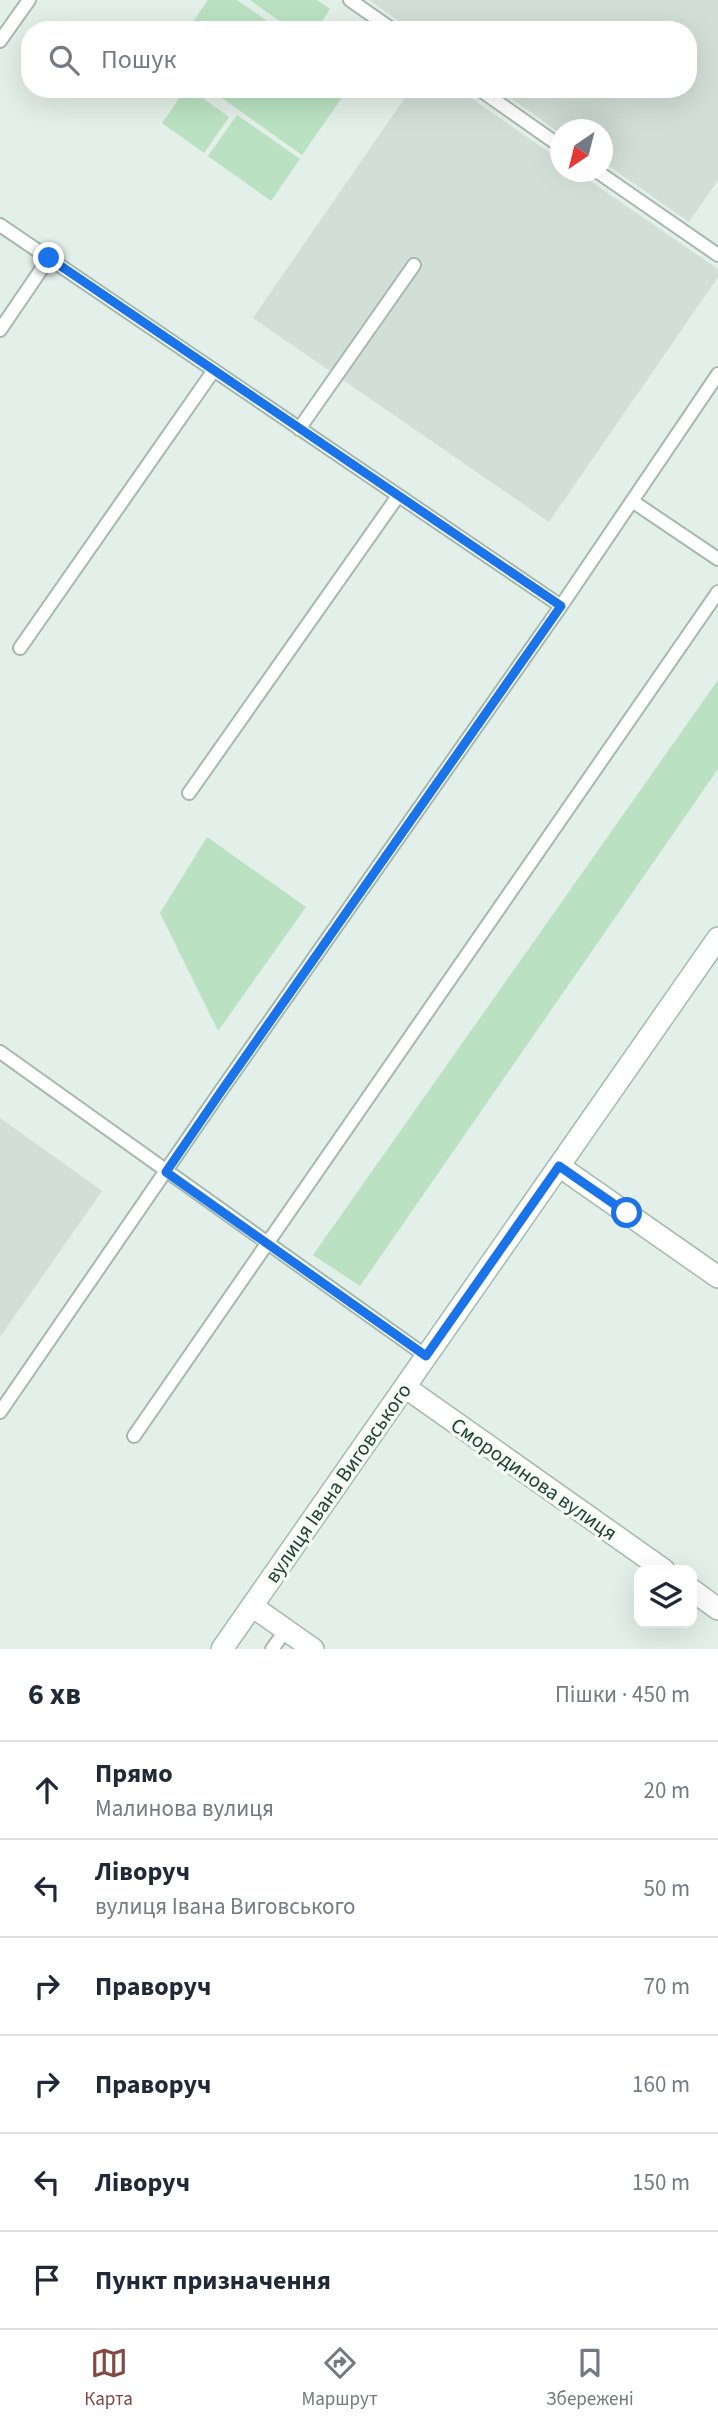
<!DOCTYPE html>
<html lang="uk">
<head>
<meta charset="utf-8">
<style>
  :root { --surface:#fff; --page:#f2f2f3; --text:#1f2937; --muted:#747a83; --line:#e0e1e3; --accent:#844843 }
  body { margin:0; font-family:"Source Sans 3",sans-serif; background:var(--page); color:var(--text) }
  .controls { position:absolute; right:21px; bottom:21px; display:grid; overflow:hidden; border-radius:14px; box-shadow:0 7px 28px #0002 }
  .controls button { width:63px; height:63px; display:grid; place-items:center; padding:0; border:0; border-bottom:2px solid var(--line); background:var(--surface); color:var(--text); font:35px sans-serif }
  .compass { position:absolute; left:550px; top:119px; width:63px; height:63px; border-radius:50%; background:var(--surface); box-shadow:0 7px 28px #0002; rotate:215deg }
  .stop { position:absolute; width:21px; height:21px; margin:-16px; border:5px solid #1a73e8; border-radius:50%; background:#fff }
  .stop.end { background:#1a73e8; border-color:#fff; box-shadow:0 2px 7px #0008 }
  .list { margin:0; padding:0; list-style:none }
  h2 { display:flex; justify-content:space-between; align-items:center; height:91px; margin:0; padding:0 28px; font-size:30px }
  h2 small { font-size:23px; font-weight:400; color:var(--muted) }
  .list li { display:grid; grid-template-columns:46px 1fr auto; gap:21px; align-items:center; box-sizing:border-box; height:98px; padding:0 28px; border-top:2px solid var(--line) }
  .list b { display:block; font-size:26px; white-space:nowrap }
  .list p { margin:0; font-size:23px; white-space:nowrap; color:var(--muted) }
  .list em { font-size:23px; font-style:normal; color:var(--muted) }
  .icon { flex:none; width:38px; height:38px; fill:none; stroke:currentColor; stroke-width:2; stroke-linecap:round; stroke-linejoin:round }
  .map { position:relative; flex:none; width:718px; height:1649px; overflow:hidden }
  .search { position:absolute; background:var(--surface); box-shadow:0 7px 28px #0002; left:21px; right:21px; top:21px; height:77px; display:flex; align-items:center; gap:18px; box-sizing:border-box; padding:0 24px; border-radius:28px; color:var(--muted); font-size:26px }
  .sheet { height:679px; background:var(--surface) }
  nav { display:flex; justify-content:space-around; align-items:center; box-sizing:border-box; height:98px; border-top:2px solid var(--line); background:var(--surface); font-size:19px; color:var(--muted) }
  nav a { display:grid; justify-items:center; gap:4px }
  nav .on { color:var(--accent) }
  .map>svg:first-child { display:block }
  .built { fill:#d1dfd7 }
  .green { fill:#bae2c2 }
  .lines { fill:none; stroke-linecap:round; stroke-linejoin:round }
  .service-casing { stroke:#a5b8b0; stroke-width:16 }
  .minor-casing { stroke:#a5b8b0; stroke-width:24 }
  .secondary-casing { stroke:#a0bcb0; stroke-width:24 }
  .service { stroke:#fff; stroke-width:12 }
  .minor { stroke:#fff; stroke-width:21 }
  .secondary { stroke:#fff; stroke-width:21 }
  .route { stroke:#1a73e8; stroke-width:9 }
  .labels { text-anchor:middle; stroke-width:7; stroke-linejoin:round; paint-order:stroke }
  .street-label { font-size:21px; fill:#214236; stroke:#f5faf7 }
</style>
</head>
<body>
<div class="map">
<svg width="718" height="1649" viewBox="0 0 718 1649">
  <rect width="100%" height="100%" fill="#e3efe9"/>
  <path class="built" d="M369 0H718V180L689 222 603 162 602 130H560V133L498 89H688V30H412Z
    M411 89H458L560 160V172H577L718 269V277L549 522 253 318Z
    M0 1118 102 1191 0 1337Z"/>
  <path class="green" d="M208 0H237L280 30H187Z
    M250 0H317L330 9 316 30H292Z
    M186 89H190L229 117 204 153 162 123Z
    M209 89H348L302 155Z
    M237 115 300 159 271 201 208 156Z
    M718 680V769L360 1286 313 1255Z
    M207 837 306 907 218 1031 160 913Z"/>
  <g class="lines">
    <defs>
      <path id="service" d="M350 0 393 30
        M0 41 29 0
        M479 89 560 146
        M598 172 718 255
        M0 225 561 606
        M0 330 49 258
        M299 429 414 265
        M632 501 718 559
        M20 648 214 370
        M189 793 398 496
        M0 1052 426 1356
        M0 1412 220 1092 561 606 718 374
        M134 1436 718 592
        M272 1649 286 1630"/>
      <path id="minor" d="M559 1166 718 1277
        M405 1387 664 1570
        M692 1590 718 1609
        M252 1606 313 1649"/>
      <path id="secondary" d="M222 1649 718 938"/>
    </defs>
    <use href="#service" class="service-casing"/>
    <use href="#minor" class="minor-casing"/>
    <use href="#secondary" class="secondary-casing"/>
    <use href="#service" class="service"/>
    <use href="#minor" class="minor"/>
    <use href="#secondary" class="secondary"/>
  </g>
  <g class="lines">
    <path class="route" d="M49 258 561 606 220 1093 166 1172 426 1356 559 1166 627 1213"/>
  </g>
  <g class="labels">
    <g class="street-label">
      <text transform="translate(534 1479) rotate(35)" y="7">Смородинова вулиця</text>
      <text transform="translate(338 1483) rotate(-55)" y="7">вулиця Івана Виговського</text>
    </g>
  </g>
</svg>
<div class="controls">
<button><svg class="icon" aria-label="layers" viewBox="0 0 24 24"><path d="M12 4l9 5-9 5-9-5zM3 14l9 5 9-5"/></svg></button>
</div>
<svg class="compass" viewBox="-18 -18 36 36"><path d="M0-13l5 13h-10z" fill="#e53935"/><path d="M0 13l5-13h-10z" fill="#747a83"/></svg>
<div class="stop" style="left:627px;top:1213px"></div>
<div class="stop end" style="left:49px;top:258px"></div>
<div class="search"><svg class="icon" aria-label="search" viewBox="0 0 24 24"><circle cx="10" cy="10" r="6"/><path d="M15 15l6 6"/></svg>Пошук</div>
</div>
<section class="sheet">
<h2>6 хв<small>Пішки · 450 m</small></h2>
<ul class="list">
<li><svg class="icon" aria-label="ahead" viewBox="0 0 24 24"><path d="M12 20V5M6 11l6-6 6 6"/></svg><div><b>Прямо</b><p>Малинова вулиця</p></div><em>20 m</em></li>
<li><svg class="icon" aria-label="left" viewBox="0 0 24 24"><path d="M17 20v-9H6M10 6l-5 5 5 5"/></svg><div><b>Ліворуч</b><p>вулиця Івана Виговського</p></div><em>50 m</em></li>
<li><svg class="icon" aria-label="right" viewBox="0 0 24 24"><path d="M7 20v-9h11M14 6l5 5-5 5"/></svg><div><b>Праворуч</b></div><em>70 m</em></li>
<li><svg class="icon" aria-label="right" viewBox="0 0 24 24"><path d="M7 20v-9h11M14 6l5 5-5 5"/></svg><div><b>Праворуч</b></div><em>160 m</em></li>
<li><svg class="icon" aria-label="left" viewBox="0 0 24 24"><path d="M17 20v-9H6M10 6l-5 5 5 5"/></svg><div><b>Ліворуч</b></div><em>150 m</em></li>
<li><svg class="icon" aria-label="arrive" viewBox="0 0 24 24"><path d="M6 21V4h12l-3 4 3 4H6"/></svg><div><b>Пункт призначення</b></div></li>
</ul>
</section>
<nav>
<a class="on"><svg class="icon" aria-label="map" viewBox="0 0 24 24"><path d="M3 6l6-2 6 2 6-2v14l-6 2-6-2-6 2zM9 4v14M15 6v14"/></svg>Карта</a>
<a><svg class="icon" aria-label="directions" viewBox="0 0 24 24"><path d="M12 3l9 9-9 9-9-9zM9 14v-3h6M13 9l2 2-2 2"/></svg>Маршрут</a>
<a><svg class="icon" aria-label="saved" viewBox="0 0 24 24"><path d="M7 4h10v16l-5-4-5 4z"/></svg>Збережені</a>
</nav>
</body>
</html>
